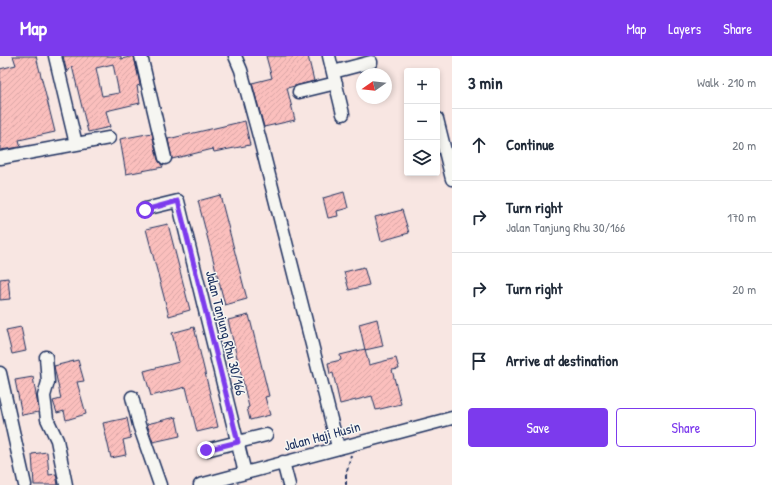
<!DOCTYPE html>
<html lang="en">
<head>
<meta charset="utf-8">
<style>
  :root { --surface:#fff; --page:#f6f6f7; --text:#1f2937; --muted:#747a83; --line:#e0e1e3; --accent:#7c3aed }
  body { margin:0; font-family:"Patrick Hand",sans-serif; background:var(--page); color:var(--text) }
  .controls { position:absolute; right:12px; top:12px; display:grid; overflow:hidden; border-radius:4px; box-shadow:0 2px 6px #0003 }
  .controls button { width:36px; height:36px; display:grid; place-items:center; padding:0; border:0; border-bottom:1px solid var(--line); background:var(--surface); color:var(--text); font:20px sans-serif }
  .compass { position:absolute; left:356px; top:12px; width:36px; height:36px; border-radius:50%; background:var(--surface); box-shadow:0 2px 6px #0003; rotate:256deg }
  .stop { position:absolute; width:12px; height:12px; margin:-9px; border:3px solid #7c3aed; border-radius:50%; background:#fff }
  .stop.end { background:#7c3aed; border-color:#fff; box-shadow:0 1px 4px #0008 }
  .list { margin:0; padding:0; list-style:none }
  h2 { display:flex; justify-content:space-between; align-items:center; height:52px; margin:0; padding:0 16px; font-size:17px }
  h2 small { font-size:13px; font-weight:400; color:var(--muted) }
  .list li { display:grid; grid-template-columns:26px 1fr auto; gap:12px; align-items:center; box-sizing:border-box; height:72px; padding:0 16px; border-top:1px solid var(--line) }
  .list b { display:block; font-size:15px; white-space:nowrap }
  .list p { margin:0; font-size:13px; white-space:nowrap; color:var(--muted) }
  .list em { font-size:13px; font-style:normal; color:var(--muted) }
  .actions { display:flex; gap:8px; padding:12px 16px }
  .actions a { flex:1; padding:9px 0; border:1px solid var(--accent); border-radius:4px; text-align:center; font-size:14px; color:var(--accent) }
  .actions .main { background:var(--accent); color:#fff }
  .icon { flex:none; width:22px; height:22px; fill:none; stroke:currentColor; stroke-width:2; stroke-linecap:round; stroke-linejoin:round }
  .map { position:relative; flex:none; width:452px; height:429px; overflow:hidden }
  header { display:flex; align-items:center; gap:24px; box-sizing:border-box; height:56px; padding:0 20px; background:var(--accent); color:#fff }
  header strong { font-size:19px }
  nav { display:flex; gap:22px; margin-inline-start:auto; font-size:14px }
  main { display:flex }
  aside { flex:1; background:var(--surface) }
  .map>svg:first-child { display:block }
  .building { fill:url(#building-hatch); stroke:#1b2f5e; fill-rule:evenodd }
  .lines { fill:none; stroke-linecap:round; stroke-linejoin:round }
  .street-casing { stroke:#1b2f5e; stroke-width:15 }
  .path { stroke:#1b2f5e; stroke-width:2; stroke-dasharray:4 3; stroke-linecap:butt }
  .street { stroke:#f6f6f2; stroke-width:12 }
  .route { stroke:#7c3aed; stroke-width:5 }
  .labels { text-anchor:middle; stroke-width:3; stroke-linejoin:round; paint-order:stroke }
  .street-label { font-size:14px; fill:#1b2f5e; stroke:#f6f6f2 }
</style>
</head>
<body>
<header>
<strong>Map</strong>
<nav><a>Map</a><a>Layers</a><a>Share</a></nav>
</header>
<main>
<div class="map">
<svg width="452" height="429" viewBox="0 0 452 429">
  <defs>
    <pattern id="building-hatch" width="6" height="6" patternUnits="userSpaceOnUse"><rect width="6" height="6" fill="#fbbfbd"/><path d="M-1 1l2-2M0 6l6-6M5 7l2-2" fill="none" stroke="#d7a4a5"/></pattern>
  </defs>
  <rect width="100%" height="100%" fill="#f8e6e2"/>
  <filter id="ink" filterUnits="userSpaceOnUse"><feTurbulence type="fractalNoise" baseFrequency=".025" numOctaves="2"/><feDisplacementMap in="SourceGraphic" scale="8" xChannelSelector="R" yChannelSelector="G"/><feConvolveMatrix kernelMatrix="1 2 1 2 8 2 1 2 1" color-interpolation-filters="sRGB"/></filter>
  <g filter="url(#ink)">
    <path class="building" d="M13 0H36L55 76 19 84 21 91 0 94V13L16 9Z
      M63 0H121V3L134 0 140 29 137 30 140 47 106 55 110 71 88 76 72 10 67 17ZM113 8 119 37 102 40 96 12Z
      M266 0H308L314 25 287 32 295 64 264 71 252 27 272 22Z
      M245 65 250 89 214 96 213 93 172 103 168 83Z
      M152 77 158 104 163 111 126 118 120 83Z
      M344 136 348 152 337 155 338 160 328 162 323 142Z
      M220 139 247 243 225 249 198 145Z
      M402 154 409 177 381 185 375 161Z
      M168 168 190 254 169 260 146 173Z
      M364 211 369 229 349 234 344 216Z
      M8 222 10 243 0 244V223Z
      M249 259 269 340 265 341 270 359 250 364 247 352 249 351 228 264Z
      M377 263 383 290 365 294 359 268Z
      M21 271 26 295 12 298 6 274Z
      M194 271 218 371 197 376 186 331 151 340 144 315 179 306 172 277Z
      M365 293 369 309 396 302 399 313 392 314 401 348 376 354 372 340 340 348 333 317 330 318 328 307 341 304 340 299Z
      M78 304 84 325 77 326 86 358 66 364 64 355 57 357 53 345 61 343 54 310Z
      M33 321 39 356 22 359 15 324Z
      M176 361 180 380 153 386 147 368Z
      M127 362 131 382 123 384 126 399 111 402 103 367Z
      M47 396 49 419 56 418 58 429H34L32 398Z"/>
    <g class="lines">
      <defs>
        <path id="street" d="M55 0 76 88
          M141 0 165 102
          M235 0 241 14 260 84 338 391
          M329 0 343 58
          M333 16 371 6
          M299 36 336 27
          M437 63 452 123
          M0 102 109 82
          M145 153 178 145 245 417
          M46 301 48 326 44 340 47 363 57 384 66 429
          M0 317 25 429
          M132 341 139 369 160 429
          M206 394 266 379
          M283 406 289 429
          M200 429 452 362"/>
      </defs>
      <use href="#street" class="street-casing"/>
      <path class="path" d="M346 429V419L351 399"/>
      <use href="#street" class="street"/>
    </g>
  </g>
  <g class="lines" filter="url(#ink)">
    <path class="route" d="M145 154 178 145 238 386 206 394"/>
  </g>
  <g class="labels">
    <g class="street-label">
      <text transform="translate(226 277) rotate(76)" y="5">Jalan Tanjung Rhu 30/166</text>
      <text transform="translate(322 380) rotate(-15)" y="5">Jalan Haji Husin</text>
    </g>
  </g>
</svg>
<div class="controls">
<button>+</button>
<button>−</button>
<button><svg class="icon" aria-label="layers" viewBox="0 0 24 24"><path d="M12 4l9 5-9 5-9-5zM3 14l9 5 9-5"/></svg></button>
</div>
<svg class="compass" viewBox="-18 -18 36 36"><path d="M0-13l5 13h-10z" fill="#e53935"/><path d="M0 13l5-13h-10z" fill="#747a83"/></svg>
<div class="stop" style="left:145px;top:154px"></div>
<div class="stop end" style="left:206px;top:394px"></div>
</div>
<aside>
<h2>3 min<small>Walk · 210 m</small></h2>
<ul class="list">
<li><svg class="icon" aria-label="ahead" viewBox="0 0 24 24"><path d="M12 20V5M6 11l6-6 6 6"/></svg><div><b>Continue</b></div><em>20 m</em></li>
<li><svg class="icon" aria-label="right" viewBox="0 0 24 24"><path d="M7 20v-9h11M14 6l5 5-5 5"/></svg><div><b>Turn right</b><p>Jalan Tanjung Rhu 30/166</p></div><em>170 m</em></li>
<li><svg class="icon" aria-label="right" viewBox="0 0 24 24"><path d="M7 20v-9h11M14 6l5 5-5 5"/></svg><div><b>Turn right</b></div><em>20 m</em></li>
<li><svg class="icon" aria-label="arrive" viewBox="0 0 24 24"><path d="M6 21V4h12l-3 4 3 4H6"/></svg><div><b>Arrive at destination</b></div></li>
</ul>
<div class="actions"><a class="main">Save</a><a>Share</a></div>
</aside>
</main>
</body>
</html>
